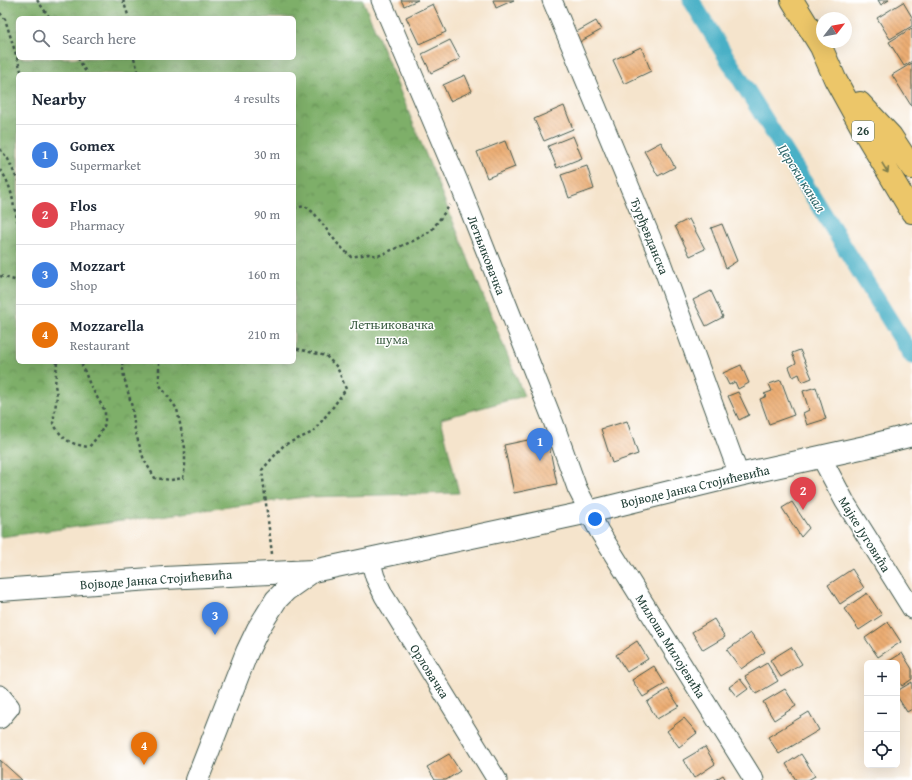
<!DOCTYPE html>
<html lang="en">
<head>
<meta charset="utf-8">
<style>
  :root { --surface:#fff; --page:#f6f6f7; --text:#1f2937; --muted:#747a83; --line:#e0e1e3; --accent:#2563eb }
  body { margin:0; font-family:"Gentium Book Plus",serif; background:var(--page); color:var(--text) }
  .controls { position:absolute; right:12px; bottom:12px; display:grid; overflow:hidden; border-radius:6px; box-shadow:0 4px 16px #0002 }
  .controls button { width:36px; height:36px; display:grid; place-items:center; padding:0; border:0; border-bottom:1px solid var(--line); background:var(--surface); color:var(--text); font:20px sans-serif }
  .compass { position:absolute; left:816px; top:12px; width:36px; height:36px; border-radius:50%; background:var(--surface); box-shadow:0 4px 16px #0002; rotate:59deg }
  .you { position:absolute; left:595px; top:519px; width:14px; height:14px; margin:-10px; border:3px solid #fff; border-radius:50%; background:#1a73e8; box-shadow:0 0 0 6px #1a73e833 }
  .badge { display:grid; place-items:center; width:26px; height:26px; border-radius:50%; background:var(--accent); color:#fff; font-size:13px; font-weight:700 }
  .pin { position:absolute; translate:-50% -33px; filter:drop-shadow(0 1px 2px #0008) }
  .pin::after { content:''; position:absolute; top:21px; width:14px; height:12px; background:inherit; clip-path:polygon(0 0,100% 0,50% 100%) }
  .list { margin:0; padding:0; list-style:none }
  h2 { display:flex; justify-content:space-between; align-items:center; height:52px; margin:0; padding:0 16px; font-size:17px }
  h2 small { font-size:13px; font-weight:400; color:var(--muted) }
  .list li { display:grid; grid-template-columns:26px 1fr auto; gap:12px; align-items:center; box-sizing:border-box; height:60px; padding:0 16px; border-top:1px solid var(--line) }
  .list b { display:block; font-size:15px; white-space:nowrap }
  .list p { margin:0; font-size:13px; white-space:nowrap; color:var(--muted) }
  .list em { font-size:13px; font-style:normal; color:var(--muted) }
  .icon { flex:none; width:22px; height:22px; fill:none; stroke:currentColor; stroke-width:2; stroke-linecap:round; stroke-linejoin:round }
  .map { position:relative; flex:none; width:912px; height:780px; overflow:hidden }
  .search { position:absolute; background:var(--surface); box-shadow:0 4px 16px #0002; left:16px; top:16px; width:280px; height:44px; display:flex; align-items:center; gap:10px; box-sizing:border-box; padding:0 14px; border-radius:6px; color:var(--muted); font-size:15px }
  .panel { position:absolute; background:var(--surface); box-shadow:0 4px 16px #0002; left:16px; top:72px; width:280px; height:292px; border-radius:6px }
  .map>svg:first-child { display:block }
  .forest { fill:url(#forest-crowns); stroke:#4e764e; fill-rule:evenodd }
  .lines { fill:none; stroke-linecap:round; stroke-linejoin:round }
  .canal { stroke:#48b0c6; stroke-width:17 }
  .building { fill:url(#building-back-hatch) }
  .minor-casing { stroke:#3f564b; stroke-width:21 }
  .tertiary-casing { stroke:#3f564b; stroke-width:24 }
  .primary-casing { stroke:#3f564b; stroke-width:24 }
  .path { stroke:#3f564b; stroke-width:2.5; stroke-dasharray:3 3; stroke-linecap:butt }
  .minor { stroke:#fff; stroke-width:19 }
  .tertiary { stroke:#fff; stroke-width:22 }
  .primary { stroke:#ecc669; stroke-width:22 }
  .oneway { stroke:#7b7b4c }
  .labels { text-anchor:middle; stroke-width:3; stroke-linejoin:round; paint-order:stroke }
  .shield { fill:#fff; stroke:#627771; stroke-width:1 }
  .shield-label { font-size:12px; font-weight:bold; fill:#1f3d34 }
  .street-label { font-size:13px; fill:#1f3d34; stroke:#fff }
  .park-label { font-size:13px; fill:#3f6045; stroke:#fff }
  .water-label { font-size:14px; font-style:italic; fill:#2d6567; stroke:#fff }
</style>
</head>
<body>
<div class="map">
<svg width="912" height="780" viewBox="0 0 912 780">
  <defs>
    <pattern id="forest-crowns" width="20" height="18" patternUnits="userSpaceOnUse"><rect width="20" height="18" fill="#7eaf69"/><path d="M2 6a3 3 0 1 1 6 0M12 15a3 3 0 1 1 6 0" fill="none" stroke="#679057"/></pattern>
    <pattern id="building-back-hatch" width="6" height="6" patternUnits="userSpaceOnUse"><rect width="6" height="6" fill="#ecad73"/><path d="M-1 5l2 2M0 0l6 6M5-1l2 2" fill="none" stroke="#bf8e5f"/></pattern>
  </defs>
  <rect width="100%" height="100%" fill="#fff"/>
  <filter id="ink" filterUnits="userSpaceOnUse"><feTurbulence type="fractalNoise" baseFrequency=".025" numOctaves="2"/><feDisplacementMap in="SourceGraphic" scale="8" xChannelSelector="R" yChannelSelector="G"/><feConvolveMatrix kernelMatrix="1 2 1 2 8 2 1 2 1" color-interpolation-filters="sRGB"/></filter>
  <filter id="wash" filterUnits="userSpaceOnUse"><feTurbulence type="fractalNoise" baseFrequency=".012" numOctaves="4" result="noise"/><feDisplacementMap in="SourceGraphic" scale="16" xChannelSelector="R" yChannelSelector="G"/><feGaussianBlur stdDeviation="0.9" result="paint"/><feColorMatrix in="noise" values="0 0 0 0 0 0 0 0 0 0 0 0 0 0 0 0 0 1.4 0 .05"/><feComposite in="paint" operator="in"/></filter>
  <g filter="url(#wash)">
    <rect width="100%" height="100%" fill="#f5e4cc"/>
    <path class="forest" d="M0 0H363L524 396 441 419 459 493 305 497 0 537ZM18 18H294V58H18ZM18 74H294V362H18Z"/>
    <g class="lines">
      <path class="canal" d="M691 0 912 356"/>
    </g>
    <g id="blocks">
      <path class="building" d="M401 0H418L404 6Z
        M493 0H514L496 8Z
        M878 0H889L881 5Z
        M903 2 912 17V26L890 39 877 18Z
        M433 4 446 32 419 44 406 17Z
        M596 21 601 30 576 44 571 35Z
        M912 28V61L904 66 889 42Z
        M450 40 460 59 431 73 422 54Z
        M641 47 651 71 624 84 613 60Z
        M912 63V107L892 75Z
        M465 75 472 91 450 101 443 85Z
        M564 106 573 129 544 141 534 119Z
        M573 136 582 158 557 168 548 146Z
        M505 141 515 167 487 178 477 152Z
        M661 142 675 167 658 176 644 151Z
        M587 166 594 189 569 198 561 175Z
        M689 219 705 249 690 256 675 226Z
        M722 224 737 261 726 268 711 228Z
        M711 291 723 317 706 326 693 300Z
        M800 350 812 378 802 382 799 374 793 377 789 367 796 363 792 353Z
        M741 365 749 383 738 389 735 382 729 385 723 373Z
        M781 380 794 415 769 424 760 399 767 396 764 394 772 391 769 384Z
        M816 387 826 419 807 425 803 413 809 410 803 391Z
        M738 392 749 415 739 420 728 396Z
        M627 421 638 454 612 463 601 429Z
        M547 436 557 484 514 493 504 445Z
        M792 502 809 528 801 537 782 508Z
        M852 569 864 588 840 604 828 585Z
        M867 593 882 615 859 630 844 609Z
        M714 619 725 637 703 650 692 632Z
        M888 622 901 642 878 657 865 638Z
        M751 633 765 652 741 669 727 650Z
        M637 641 648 659 627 672 616 655Z
        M791 647 802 664 781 677 770 660Z
        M902 653 912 669V679L902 686 897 677V663H886Z
        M767 663 778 681 756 694 745 676Z
        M654 666 665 684 643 697 632 680Z
        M740 679 748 689 737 697 729 687Z
        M912 682V709L907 712 897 696V691Z
        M668 689 679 706 657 719 647 702Z
        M785 689 796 706 774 720 763 702Z
        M809 712 819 730 779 754 768 737Z
        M684 718 697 733 679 747 667 731Z
        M705 747 715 764 694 778 683 760Z
        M449 754 460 771 446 780H435L427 767Z
        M801 754 815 776 808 780H796L786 764Z
        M0 760 22 780H0Z
        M723 775 726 780H715Z"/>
    </g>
  </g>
  <g filter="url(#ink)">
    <use href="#blocks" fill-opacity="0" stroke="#3f564b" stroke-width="1"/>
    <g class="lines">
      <defs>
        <path id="minor" d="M381 0 461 188 553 421 577 488 599 531 754 780
          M552 0 661 262 739 475
          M821 457 845 502 912 609
          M370 559 375 577 384 596 497 780
          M0 695 10 707 0 719"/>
        <path id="tertiary" d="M0 590 164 578 313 571 589 512 739 475 865 447 912 435
          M197 780 247 652 258 629 276 600 286 590 313 571"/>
        <path id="primary" d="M792 0 821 47 835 79 862 128 912 212
          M860 103 891 136 912 168"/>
      </defs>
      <use href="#minor" class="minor-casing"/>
      <use href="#tertiary" class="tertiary-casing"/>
      <use href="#primary" class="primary-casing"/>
      <path class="path" d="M37 0 50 18
        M123 0 129 18
        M0 13 5 19 22 74
        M78 58 87 74
        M134 58 139 74
        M0 149 8 159 18 181
        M0 170C7 178 11 190 13 201 14 206 13 209 17 213L16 218 18 222
        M294 208 305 206 314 213 337 243 351 257 368 254 378 256 413 241 431 231 450 205
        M0 276 18 281
        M57 362 55 385 57 396 53 423C63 440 69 444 89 447L99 435 105 424V411L90 385 81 362
        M122 362 124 377 132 407 135 431 144 460 155 478 171 480 183 478 185 466V448L177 409 159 384V362
        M272 554 262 470 284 445 313 432 333 407 346 389 337 367 326 356 294 348"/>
      <use href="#minor" class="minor"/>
      <use href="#tertiary" class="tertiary"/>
      <use href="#primary" class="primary"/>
    </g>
    <defs><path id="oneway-shaft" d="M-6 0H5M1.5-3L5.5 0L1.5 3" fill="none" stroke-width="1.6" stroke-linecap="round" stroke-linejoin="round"/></defs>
    <use class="oneway" href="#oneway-shaft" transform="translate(885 168) rotate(59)"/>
  </g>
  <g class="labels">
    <rect class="shield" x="852" y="121" width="22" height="20" rx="3"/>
    <g class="shield-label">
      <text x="863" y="135">26</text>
    </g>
    <g class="street-label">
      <text transform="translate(650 236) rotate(68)" y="5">Ђурђевданска</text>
      <text transform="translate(487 255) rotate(69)" y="5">Летњиковачка</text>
      <text transform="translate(695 486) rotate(-13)" y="5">Војводе Јанка Стојићевића</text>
      <text transform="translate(865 534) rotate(58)" y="5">Мајке Југовића</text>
      <text transform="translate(156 579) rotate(-4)" y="5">Војводе Јанка Стојићевића</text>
      <text transform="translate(671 646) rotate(58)" y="5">Милоша Милојевића</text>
      <text transform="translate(430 671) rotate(58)" y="5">Орловачка</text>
    </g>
    <g class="park-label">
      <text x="392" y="329">Летњиковачка<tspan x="392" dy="15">шума</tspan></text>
    </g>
    <g class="water-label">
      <text transform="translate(802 178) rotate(58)" y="5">Церски канал</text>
    </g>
  </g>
</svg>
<div class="controls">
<button>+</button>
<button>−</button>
<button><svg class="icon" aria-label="locate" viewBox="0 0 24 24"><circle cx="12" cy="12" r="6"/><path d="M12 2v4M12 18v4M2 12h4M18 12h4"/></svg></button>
</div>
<svg class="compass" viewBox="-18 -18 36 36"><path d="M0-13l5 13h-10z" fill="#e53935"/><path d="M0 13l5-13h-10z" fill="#747a83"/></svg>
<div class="you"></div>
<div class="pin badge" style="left:540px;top:461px;background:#3f7fe0">1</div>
<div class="pin badge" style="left:803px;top:510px;background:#e0444e">2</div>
<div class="pin badge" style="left:215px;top:635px;background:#3f7fe0">3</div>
<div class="pin badge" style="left:144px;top:765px;background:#e8710a">4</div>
<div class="search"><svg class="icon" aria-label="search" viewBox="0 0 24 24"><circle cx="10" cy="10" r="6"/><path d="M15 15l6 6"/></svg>Search here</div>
<section class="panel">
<h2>Nearby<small>4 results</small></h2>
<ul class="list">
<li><span class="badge" style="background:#3f7fe0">1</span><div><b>Gomex</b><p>Supermarket</p></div><em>30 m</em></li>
<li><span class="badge" style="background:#e0444e">2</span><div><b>Flos</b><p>Pharmacy</p></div><em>90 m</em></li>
<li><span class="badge" style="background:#3f7fe0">3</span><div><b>Mozzart</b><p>Shop</p></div><em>160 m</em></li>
<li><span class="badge" style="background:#e8710a">4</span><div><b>Mozzarella</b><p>Restaurant</p></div><em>210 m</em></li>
</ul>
</section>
</div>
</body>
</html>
